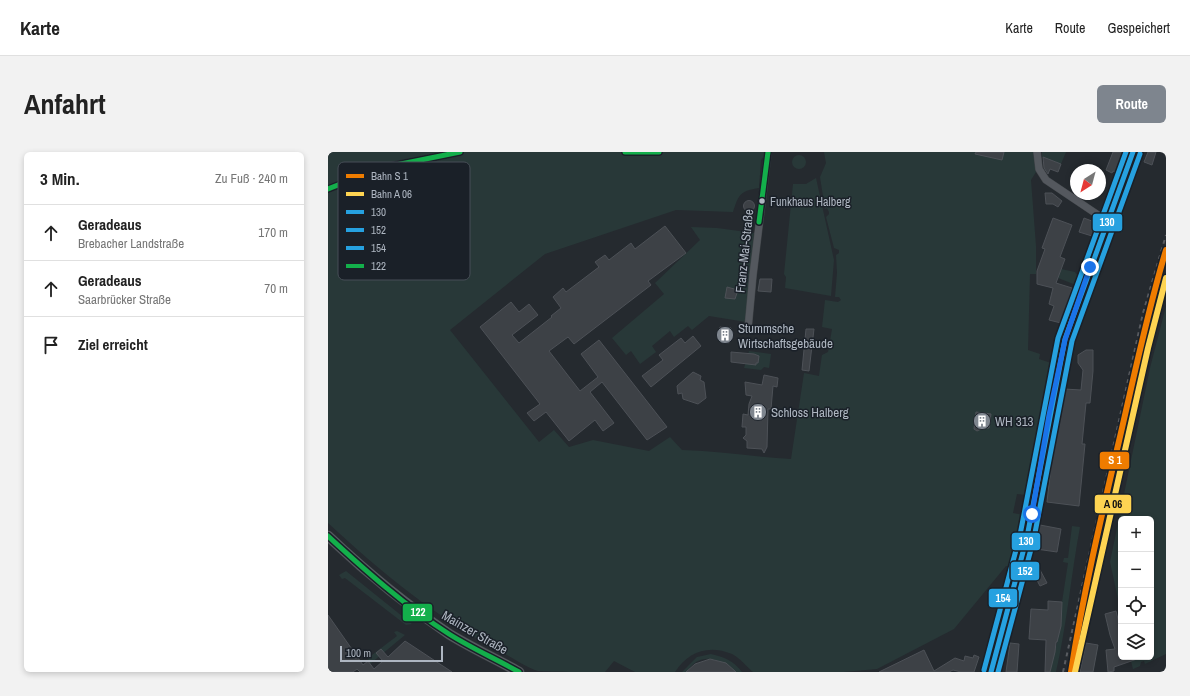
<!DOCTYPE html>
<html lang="de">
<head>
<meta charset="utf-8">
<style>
  :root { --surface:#fff; --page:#f2f2f2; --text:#222; --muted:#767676; --line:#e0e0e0; --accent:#7e858e }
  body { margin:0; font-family:"Archivo Narrow",sans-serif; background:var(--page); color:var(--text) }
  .controls { position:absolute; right:12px; bottom:12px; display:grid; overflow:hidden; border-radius:6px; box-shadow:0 2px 6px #0003 }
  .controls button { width:36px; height:36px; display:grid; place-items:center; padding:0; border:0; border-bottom:1px solid var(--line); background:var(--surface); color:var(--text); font:20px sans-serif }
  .compass { position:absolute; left:742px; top:12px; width:36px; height:36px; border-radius:50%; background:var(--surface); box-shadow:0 2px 6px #0003; rotate:216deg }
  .scale { position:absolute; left:12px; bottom:10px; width:103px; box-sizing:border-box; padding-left:4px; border:2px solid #aeb6c1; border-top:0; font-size:11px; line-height:14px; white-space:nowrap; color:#aeb6c1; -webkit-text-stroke:3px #1a2028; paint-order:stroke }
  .stop { position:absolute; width:12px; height:12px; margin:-9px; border:3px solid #1a73e8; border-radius:50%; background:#fff }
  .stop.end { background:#1a73e8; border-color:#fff; box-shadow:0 1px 4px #0008 }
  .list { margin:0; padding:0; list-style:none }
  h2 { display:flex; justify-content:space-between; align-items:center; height:52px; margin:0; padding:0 16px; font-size:17px }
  h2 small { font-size:13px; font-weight:400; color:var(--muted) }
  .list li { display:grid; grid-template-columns:26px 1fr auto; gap:12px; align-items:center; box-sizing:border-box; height:56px; padding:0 16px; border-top:1px solid var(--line) }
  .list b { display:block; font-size:15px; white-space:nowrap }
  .list p { margin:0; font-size:13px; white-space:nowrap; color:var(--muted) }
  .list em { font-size:13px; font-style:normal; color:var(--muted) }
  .icon { flex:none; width:22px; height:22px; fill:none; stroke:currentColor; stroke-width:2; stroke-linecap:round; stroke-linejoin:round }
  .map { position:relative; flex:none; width:838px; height:520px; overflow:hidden; border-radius:6px }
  header { display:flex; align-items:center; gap:24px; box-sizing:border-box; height:56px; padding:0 20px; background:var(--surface); border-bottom:1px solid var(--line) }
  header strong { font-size:19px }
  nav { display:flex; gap:22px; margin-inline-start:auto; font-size:14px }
  .intro { display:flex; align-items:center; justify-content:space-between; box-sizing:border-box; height:96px; padding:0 24px }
  h1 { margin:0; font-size:28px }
  .button { padding:10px 18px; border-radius:6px; background:var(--accent); color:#fff; font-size:14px; font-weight:700 }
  main { display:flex; gap:24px; padding:0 24px }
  aside { flex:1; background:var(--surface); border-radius:6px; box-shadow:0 2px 6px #0003 }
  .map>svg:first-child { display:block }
  .green { fill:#283838 }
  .building { fill:#3d4146; stroke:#4d5157 }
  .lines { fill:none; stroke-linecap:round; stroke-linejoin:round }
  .street-casing { stroke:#42464a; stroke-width:8 }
  .secondary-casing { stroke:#42464a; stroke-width:11 }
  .primary-casing { stroke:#42464c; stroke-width:13 }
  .street { stroke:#54585e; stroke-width:7 }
  .secondary { stroke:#585c62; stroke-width:10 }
  .primary { stroke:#575b5f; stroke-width:12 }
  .rail { stroke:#595c61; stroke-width:2; stroke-dasharray:4 4; stroke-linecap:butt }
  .bus-1-casing { stroke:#1a2028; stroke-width:8 }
  .bus-2-casing { stroke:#1a2028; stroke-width:8 }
  .bus-3-casing { stroke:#1a2028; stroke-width:8 }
  .bus-4-casing { stroke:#1a2028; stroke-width:8 }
  .bus-1 { stroke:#26a1e0; stroke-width:5 }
  .bus-2 { stroke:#26a1e0; stroke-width:5 }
  .bus-3 { stroke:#26a1e0; stroke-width:5 }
  .bus-4 { stroke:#13af4b; stroke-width:5 }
  .rail-1-casing { stroke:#1a2028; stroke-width:9 }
  .rail-2-casing { stroke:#1a2028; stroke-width:9 }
  .rail-1 { stroke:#ef7c00; stroke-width:6 }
  .rail-2 { stroke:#fed452; stroke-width:6 }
  .route { stroke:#1a73e8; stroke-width:5 }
  .bus-dot { fill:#aeb6c1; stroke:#1a2028; stroke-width:1.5 }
  .labels { text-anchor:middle; stroke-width:3; stroke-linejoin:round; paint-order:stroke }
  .bus-label { font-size:12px; fill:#aeb6c1; stroke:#1a2028; text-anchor:start }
  .street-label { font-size:13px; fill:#aeb6c1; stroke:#1a2028 }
  .poi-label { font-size:13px; fill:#aeb6c1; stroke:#1a2028; text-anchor:start }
  .key { fill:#1a2028; stroke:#464d56; stroke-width:1 }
  .key-label { font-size:11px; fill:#aeb6c1 }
  .line-badge { stroke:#1a2028; stroke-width:1.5 }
  .badge-label { font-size:11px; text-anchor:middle; font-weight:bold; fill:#fff }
  .pale-badge-label { font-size:11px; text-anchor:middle; font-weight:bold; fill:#111 }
</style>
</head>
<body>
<header>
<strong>Karte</strong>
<nav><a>Karte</a><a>Route</a><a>Gespeichert</a></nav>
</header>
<div class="intro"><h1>Anfahrt</h1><a class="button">Route</a></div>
<main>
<aside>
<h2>3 Min.<small>Zu Fuß · 240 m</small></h2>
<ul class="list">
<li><svg class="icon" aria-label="ahead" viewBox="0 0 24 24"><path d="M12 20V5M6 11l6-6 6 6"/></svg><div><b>Geradeaus</b><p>Brebacher Landstraße</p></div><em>170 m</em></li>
<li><svg class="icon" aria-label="ahead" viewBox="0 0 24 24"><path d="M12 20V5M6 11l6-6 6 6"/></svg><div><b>Geradeaus</b><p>Saarbrücker Straße</p></div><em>70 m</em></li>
<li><svg class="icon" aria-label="arrive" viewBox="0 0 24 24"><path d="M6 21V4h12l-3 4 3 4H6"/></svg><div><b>Ziel erreicht</b></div></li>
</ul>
</aside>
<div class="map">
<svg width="838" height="520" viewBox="0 0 838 520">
  <rect width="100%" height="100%" fill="#252a2f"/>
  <path class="green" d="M0 0H439L433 8 431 36C412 39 411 42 405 60L348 58 217 102 122 178 211 290 226 278 241 295 265 288 321 299 342 285 354 298C391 299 427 305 463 307L476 221 491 224 494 203 500 200 504 177 494 175 497 148 510 150 513 148 511 145H507L509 121 508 103 511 101V98L506 96 498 65 501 62V60L499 56 497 57 492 25 498 11 496 0H705L708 20 703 28 708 94V122H702L700 198 712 202 711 207 723 211 698 343 689 342 685 361 695 363 683 415 678 414 626 477 549 517 516 520H425C419 515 411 505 404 502 380 492 360 500 347 520H307L286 509 277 520C264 520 220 520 210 519 198 515 187 507 175 501 110 467 54 421 0 371Z
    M714 0H738L733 12 714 5Z
    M464 10a7 7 0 1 1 14 0a7 7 0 1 1-14 0Z
    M488 26 506 108 503 144 457 136 458 125 456 122 465 32H478Z
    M363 75 389 76 426 81 418 170 381 164 364 178 360 174 346 185 342 179 324 194 328 200 312 212 303 199 298 203 284 186 336 142 327 131 372 88Z
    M733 117 747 120 748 122 751 123 748 133 730 126Z
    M838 154V502L817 512 816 509 813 510 812 514 805 517 802 505 809 506 823 505V367H793V461L782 410 822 216Z
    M421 199 443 202 441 216 436 215 433 218 416 216Z
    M744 374 752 375C743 423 739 472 728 520H722L733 474 734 450 740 411 735 410 736 406H740Z
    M18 419 84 472 78 473 17 426 14 427 11 423Z
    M69 479 77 483 42 512 40 506 69 484 66 480Z
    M383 502C396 505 406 509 414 520H406C393 506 371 499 359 520H354L369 505Z"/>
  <path class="building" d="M648 0H676L674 8 647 2Z
    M785 0H797L789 21 785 19 784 21 778 18Z
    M820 0H828L824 13 816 10Z
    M715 5 733 12 730 20 722 17 720 22 716 16Z
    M717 41H724L734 49 730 55 725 52H718Z
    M415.5 54a5.5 5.5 0 1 1 11 0a5.5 5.5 0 1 1-11 0Z
    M725 66 744 73 732 105 737 107 728 131 744 136 733 171 721 168 726 154 721 152 725 136 709 132V119L717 97 714 96Z
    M756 66 769 71 764 84 751 80Z
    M337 74 358 101 320 129 323 133 246 192 240 185 221 199 252 239 270 225 253 202 271 188 339 275 319 288 274 230 262 240 286 271 275 279 267 268 241 289 218 260 206 269 199 261 212 252 152 175 183 150 191 160 201 152 210 163 184 183 191 191 224 165 223 164 233 156 225 145 235 136 238 140 271 115 267 110 277 103 281 108 303 91 307 97Z
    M432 127H444L443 140 430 139Z
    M399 135 410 138 407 147 397 146Z
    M392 175 403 176 402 181H405L401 191 391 189Z
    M478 177H486L481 219 474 218Z
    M365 184 373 194 323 235 314 224 335 208 331 203 353 186 357 191Z
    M758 198H765V219L762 251H758L754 292H757L751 354 719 350 726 288 736 237 753 238 755 218 750 211V203Z
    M403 200 426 202 431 204 430 211H428V213L403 210Z
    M365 220 373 224 372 228 376 230 378 246 370 252 355 247 354 241 350 242 349 234Z
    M436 223 450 226 449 235 445 234 443 257H440L439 295 436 301 434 297 419 296V289L415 286 418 283V275H414L415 262 420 263 421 252 424 244 418 243 417 230 434 233Z
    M648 260 663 262 661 276H655L649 279 646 277Z
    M712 373 733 377 729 400 708 397Z
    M711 416 719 431 712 434 704 419Z
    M720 449 734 450 733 474 729 490H728L727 500 722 520H717L718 488 701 487 703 457 720 458Z
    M788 459 793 479V505L812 506 786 515V519L780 520 778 498 787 497 782 483 777 462Z
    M0 463 35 513 40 509 46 517 55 509 48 501 53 497 60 505 77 489 124 520H32L29 517 25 520H0Z
    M682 491 691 492 689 520H678Z
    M758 491 770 493 765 520H752Z
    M596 498 606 519 627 506 636 509 637 504 645 506 646 503 651 505 646 520H633L625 518 621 520H551Z
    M382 507 398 511 408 520H358L367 512Z"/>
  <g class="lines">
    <defs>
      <path id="street" d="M297 0H331
        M709 0 711 17 718 28 779 69
        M0 37 53 16 132 0
        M420 177 425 123 440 0"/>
      <path id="secondary" d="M0 384C38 420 78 453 121 482 144 496 168 507 191 520"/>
      <path id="primary" d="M663 520 699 385 721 263 737 187 805 0"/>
    </defs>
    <use href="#street" class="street-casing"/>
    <use href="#secondary" class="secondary-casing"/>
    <use href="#primary" class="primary-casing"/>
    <use href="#street" class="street"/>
    <use href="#secondary" class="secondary"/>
    <use href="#primary" class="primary"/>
    <path class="rail" d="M765 409 785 342
      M735 520 815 161 838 83"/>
    <defs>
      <path id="bus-1" d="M663 520 699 385 737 187 805 0"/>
      <path id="bus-2" d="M670 520 706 386 744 189 812 2"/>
      <path id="bus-3" d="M656 518 692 383 730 186 798 0"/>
      <path id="bus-4" d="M297 0H331
        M0 37 53 16 132 0
        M431 70 440 0
        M0 384C38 419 77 454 121 482 143 496 168 507 191 520"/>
    </defs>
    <use href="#bus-1" class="bus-1-casing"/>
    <use href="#bus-2" class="bus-2-casing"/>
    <use href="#bus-3" class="bus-3-casing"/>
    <use href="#bus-4" class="bus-4-casing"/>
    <use href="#bus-1" class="bus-1"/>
    <use href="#bus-2" class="bus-2"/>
    <use href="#bus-3" class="bus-3"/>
    <use href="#bus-4" class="bus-4"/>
    <defs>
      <path id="rail-1" d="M743 520C755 442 773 366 791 289 806 225 819 161 838 98"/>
      <path id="rail-2" d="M747 520 820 196 838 126"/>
    </defs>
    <use href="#rail-1" class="rail-1-casing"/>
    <use href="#rail-2" class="rail-2-casing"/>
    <use href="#rail-1" class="rail-1"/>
    <use href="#rail-2" class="rail-2"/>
  </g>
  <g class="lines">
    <path class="route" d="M704 362 721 263 737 188 762 115"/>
  </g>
  <defs>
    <symbol id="building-disc" viewBox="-11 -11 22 22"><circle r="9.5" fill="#7e858e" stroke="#1a2028"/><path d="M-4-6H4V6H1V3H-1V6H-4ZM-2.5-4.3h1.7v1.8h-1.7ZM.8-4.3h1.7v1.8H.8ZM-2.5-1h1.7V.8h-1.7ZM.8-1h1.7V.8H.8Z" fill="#fff"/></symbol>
  </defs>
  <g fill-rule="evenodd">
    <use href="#building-disc" x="387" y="173" width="20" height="20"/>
    <use href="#building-disc" x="420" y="250" width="20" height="20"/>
    <use href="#building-disc" x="644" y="259" width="20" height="20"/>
  </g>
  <circle class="bus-dot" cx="434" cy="49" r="3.5"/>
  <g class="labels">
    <g class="bus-label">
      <text x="442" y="54">Funkhaus Halberg</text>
    </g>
    <g class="street-label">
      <text transform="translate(416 99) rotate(-84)" y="5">Franz-Mai-Straße</text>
      <text transform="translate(147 480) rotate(30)" y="5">Mainzer Straße</text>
    </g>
    <g class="poi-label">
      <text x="410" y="181">Stummsche<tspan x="410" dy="15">Wirtschaftsgebäude</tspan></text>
      <text x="443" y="265">Schloss Halberg</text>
      <text x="667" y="274">WH 313</text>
    </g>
  </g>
  <rect x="10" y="10" width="132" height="118" rx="6" class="key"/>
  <rect x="18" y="22" width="18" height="4" fill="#ef7c00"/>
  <rect x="18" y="40" width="18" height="4" fill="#fed452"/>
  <rect x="18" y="58" width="18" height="4" fill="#26a1e0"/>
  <rect x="18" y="76" width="18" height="4" fill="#26a1e0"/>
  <rect x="18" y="94" width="18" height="4" fill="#26a1e0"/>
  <rect x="18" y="112" width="18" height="4" fill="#13af4b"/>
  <g class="key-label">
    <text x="43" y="28">Bahn S 1</text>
    <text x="43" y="46">Bahn A 06</text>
    <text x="43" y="64">130</text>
    <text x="43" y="82">152</text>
    <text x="43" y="100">154</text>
    <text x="43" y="118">122</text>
  </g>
  <g class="line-badge">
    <rect x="764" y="61" width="31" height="19" rx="4" fill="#26a1e0"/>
    <rect x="771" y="299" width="31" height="19" rx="4" fill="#ef7c00"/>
    <rect x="766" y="342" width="38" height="20" rx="4" fill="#fed452"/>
    <rect x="683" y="380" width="30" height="19" rx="4" fill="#26a1e0"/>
    <rect x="682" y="409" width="30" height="20" rx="4" fill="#26a1e0"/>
    <rect x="660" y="436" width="30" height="20" rx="4" fill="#26a1e0"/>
    <rect x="74" y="451" width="31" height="19" rx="4" fill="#13af4b"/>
  </g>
  <g class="badge-label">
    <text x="779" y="74">130</text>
    <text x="787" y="312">S 1</text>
    <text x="698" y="393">130</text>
    <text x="697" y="423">152</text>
    <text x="675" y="450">154</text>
    <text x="90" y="464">122</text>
  </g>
  <g class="pale-badge-label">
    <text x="785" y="356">A 06</text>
  </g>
</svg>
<div class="controls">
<button>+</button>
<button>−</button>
<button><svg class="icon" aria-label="locate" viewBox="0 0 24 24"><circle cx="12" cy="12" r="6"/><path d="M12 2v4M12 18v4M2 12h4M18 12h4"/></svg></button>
<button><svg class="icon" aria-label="layers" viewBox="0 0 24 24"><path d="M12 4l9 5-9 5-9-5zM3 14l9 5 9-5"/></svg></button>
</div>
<svg class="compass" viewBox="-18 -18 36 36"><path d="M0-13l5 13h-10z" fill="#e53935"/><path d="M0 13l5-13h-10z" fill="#767676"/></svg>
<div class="scale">100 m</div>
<div class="stop" style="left:704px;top:362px"></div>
<div class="stop end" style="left:762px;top:115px"></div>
</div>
</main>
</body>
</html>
